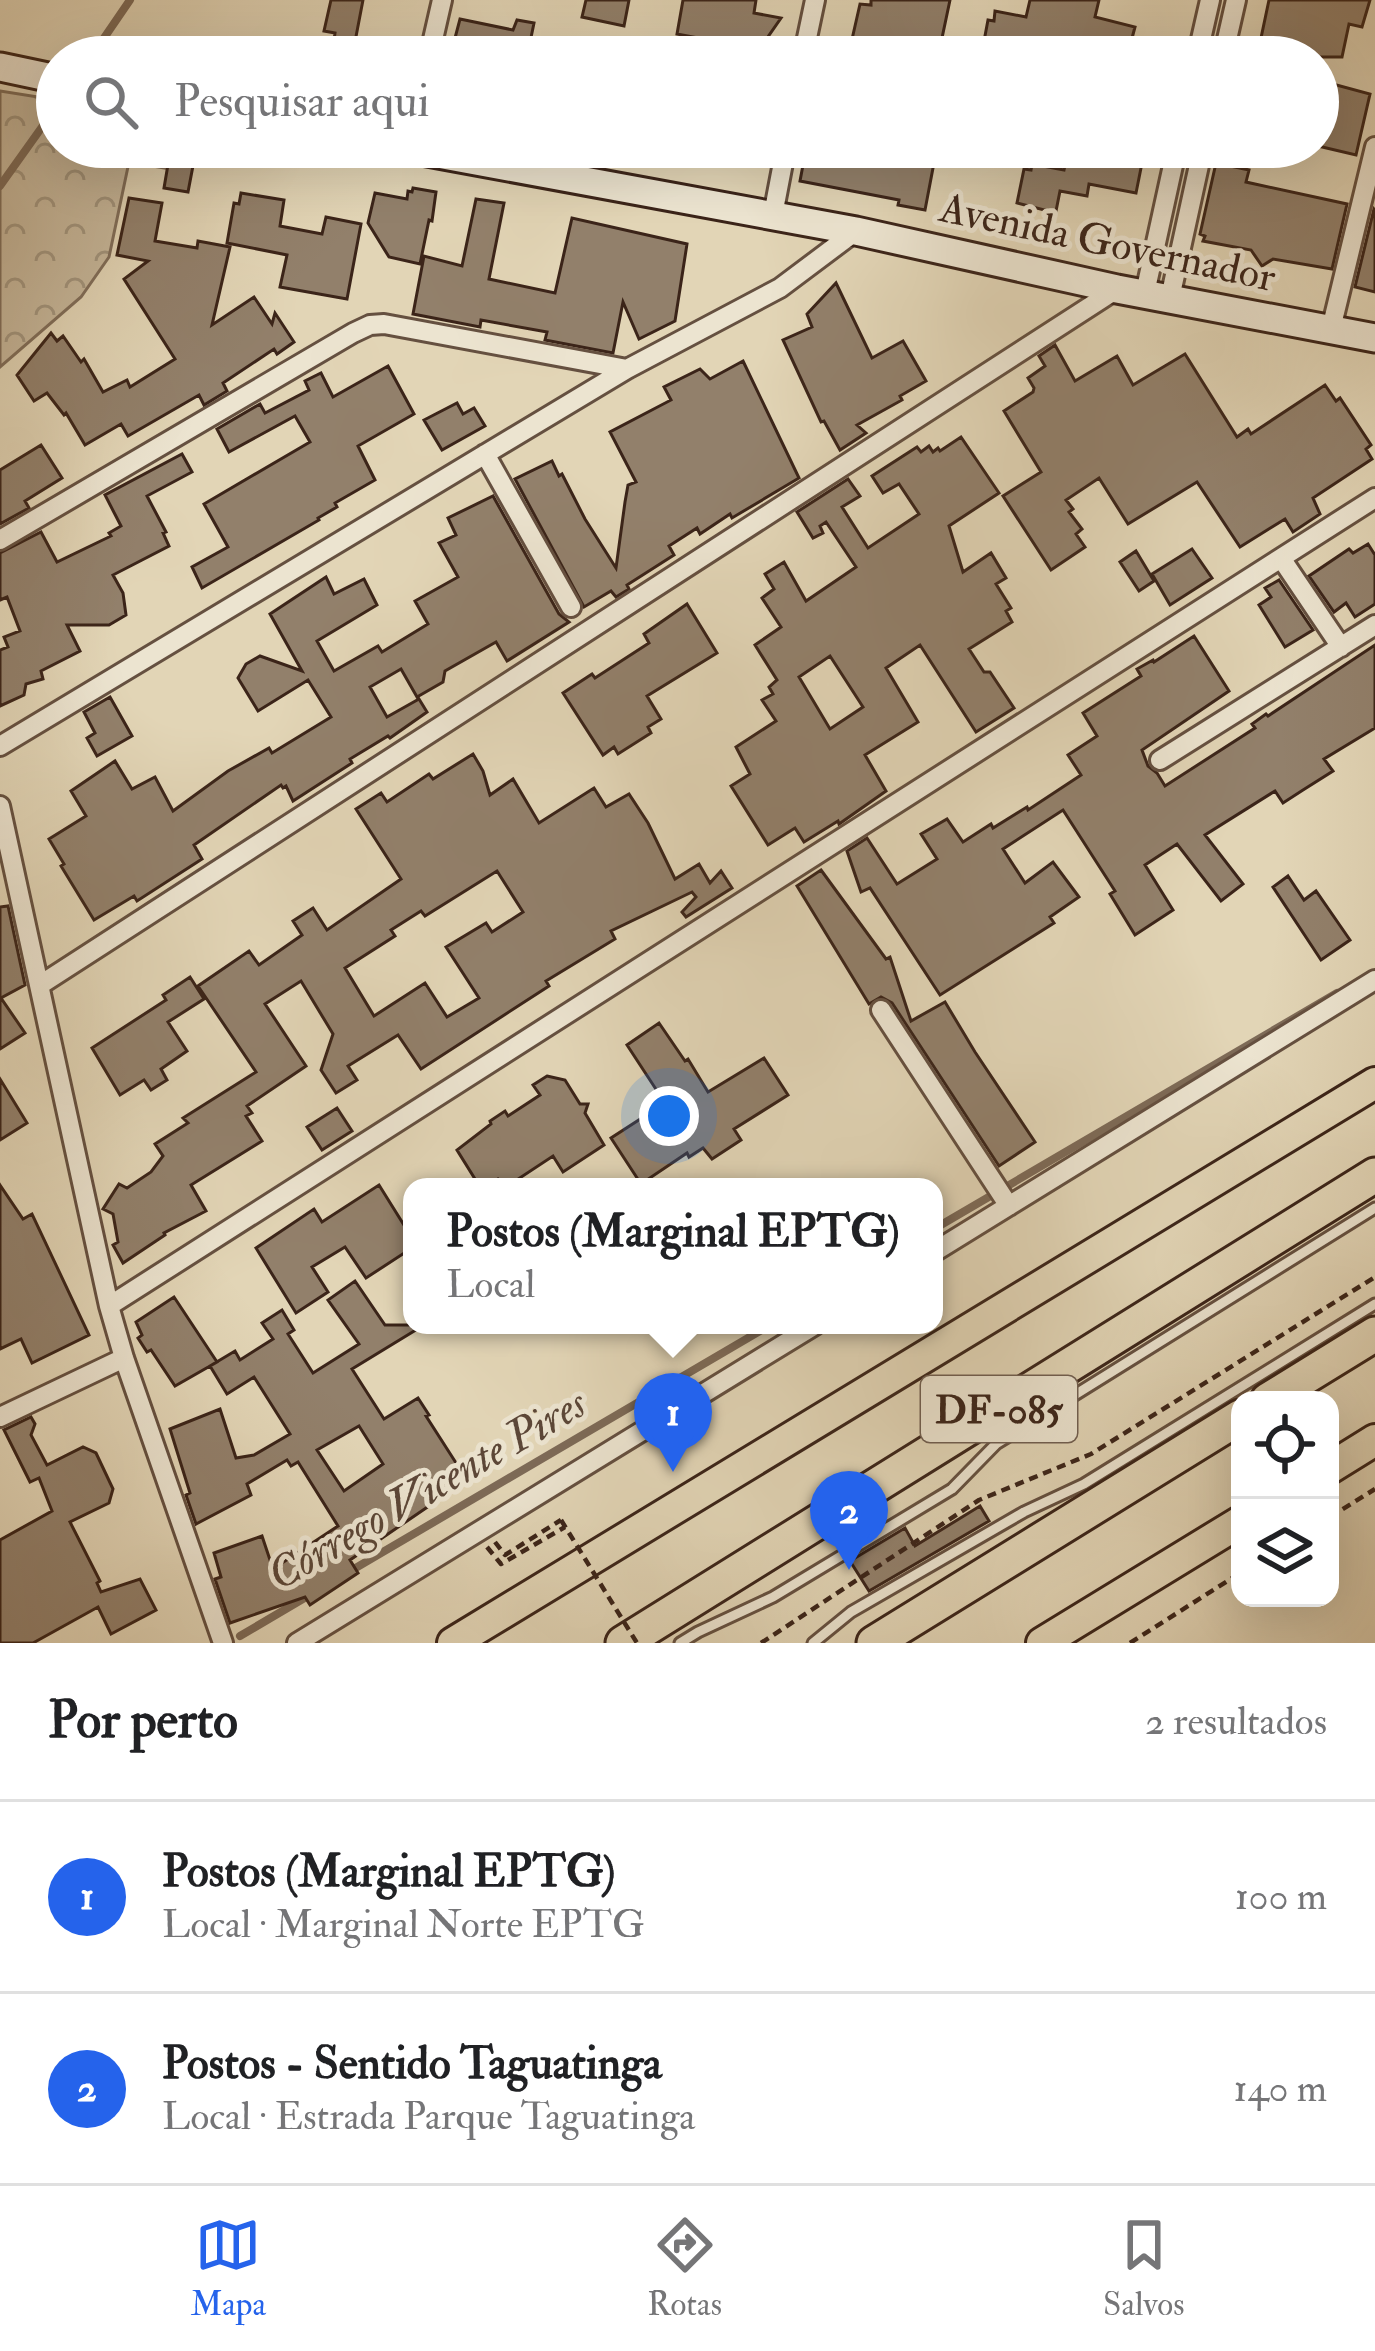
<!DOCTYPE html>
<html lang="pt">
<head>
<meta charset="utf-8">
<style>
  :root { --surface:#fff; --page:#f2f2f2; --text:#202124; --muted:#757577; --line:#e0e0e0; --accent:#2563eb }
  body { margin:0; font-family:"IM FELL Double Pica",serif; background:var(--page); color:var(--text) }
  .controls { position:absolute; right:36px; bottom:36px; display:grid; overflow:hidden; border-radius:24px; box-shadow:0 12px 48px #0002 }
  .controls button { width:108px; height:108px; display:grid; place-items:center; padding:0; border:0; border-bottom:3px solid var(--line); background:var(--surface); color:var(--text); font:60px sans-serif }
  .you { position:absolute; left:669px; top:1116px; width:42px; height:42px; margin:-30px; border:9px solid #fff; border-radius:50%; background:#1a73e8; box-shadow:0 0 0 18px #1a73e833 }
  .badge { display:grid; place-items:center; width:78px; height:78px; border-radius:50%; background:var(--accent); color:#fff; font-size:39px; font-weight:700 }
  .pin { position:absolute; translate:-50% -99px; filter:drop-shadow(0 3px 6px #0008) }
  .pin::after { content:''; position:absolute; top:63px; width:42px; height:36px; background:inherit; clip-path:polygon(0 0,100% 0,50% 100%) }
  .popup { position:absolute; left:403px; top:1178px; width:540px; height:156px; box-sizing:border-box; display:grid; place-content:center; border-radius:24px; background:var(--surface); filter:drop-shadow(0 3px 9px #0005); font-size:39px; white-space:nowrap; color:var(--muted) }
  .popup b { font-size:45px; color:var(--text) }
  .popup::after { content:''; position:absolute; left:50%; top:100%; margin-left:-24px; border:24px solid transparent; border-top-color:var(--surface) }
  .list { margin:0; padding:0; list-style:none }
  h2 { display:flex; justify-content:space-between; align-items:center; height:156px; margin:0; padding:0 48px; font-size:51px }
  h2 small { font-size:39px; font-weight:400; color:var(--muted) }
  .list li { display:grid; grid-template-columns:78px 1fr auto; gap:36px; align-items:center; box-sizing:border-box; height:192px; padding:0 48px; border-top:3px solid var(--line) }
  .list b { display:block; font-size:45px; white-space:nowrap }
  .list p { margin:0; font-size:39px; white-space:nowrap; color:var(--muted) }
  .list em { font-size:39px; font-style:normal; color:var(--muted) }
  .icon { flex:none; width:66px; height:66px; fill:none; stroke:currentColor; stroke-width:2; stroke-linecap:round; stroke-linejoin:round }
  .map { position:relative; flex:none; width:1375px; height:1643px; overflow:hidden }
  .search { position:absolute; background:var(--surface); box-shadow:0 12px 48px #0002; left:36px; right:36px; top:36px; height:132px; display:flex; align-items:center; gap:30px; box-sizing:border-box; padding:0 42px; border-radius:66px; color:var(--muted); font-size:45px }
  .sheet { height:540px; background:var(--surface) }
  nav { display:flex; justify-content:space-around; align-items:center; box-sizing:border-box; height:168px; border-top:3px solid var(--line); background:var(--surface); font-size:33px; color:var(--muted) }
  nav a { display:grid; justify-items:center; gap:6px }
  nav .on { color:var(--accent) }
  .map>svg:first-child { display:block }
  .forest { fill:url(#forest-crowns); stroke:#806e5a; stroke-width:3 }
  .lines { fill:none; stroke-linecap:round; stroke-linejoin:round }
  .stream { stroke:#7d6a57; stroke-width:8 }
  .building { fill:#92806b; stroke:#3b2419; stroke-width:3; fill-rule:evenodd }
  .lane-casing { stroke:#655040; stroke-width:15 }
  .street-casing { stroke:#655040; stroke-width:24 }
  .secondary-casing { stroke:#3b2419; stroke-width:33 }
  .primary-casing { stroke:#3b2419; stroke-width:36 }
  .highway-casing { stroke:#3b2419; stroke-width:39 }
  .path { stroke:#3b2419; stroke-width:4.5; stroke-dasharray:9 6; stroke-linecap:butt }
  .lane { stroke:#ece4d0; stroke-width:9 }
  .street { stroke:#ece4d0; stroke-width:18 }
  .secondary { stroke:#ece4d0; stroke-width:27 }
  .primary { stroke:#e2d5b6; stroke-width:30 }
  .highway { stroke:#e2d5b6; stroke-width:33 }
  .path-bridge { stroke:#3b2419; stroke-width:4.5; stroke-dasharray:9 6; stroke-linecap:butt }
  .labels { text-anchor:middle; stroke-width:10; stroke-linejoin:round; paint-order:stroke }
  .shield { fill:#ece4d0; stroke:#705e50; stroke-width:3 }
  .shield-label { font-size:39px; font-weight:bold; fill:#3b2419 }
  .street-label { font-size:42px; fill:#3b2419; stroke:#ece4d0 }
  .water-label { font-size:45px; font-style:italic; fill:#5c4738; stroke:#ece4d0 }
</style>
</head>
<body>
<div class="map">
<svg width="1375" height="1643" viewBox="0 0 1375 1643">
  <defs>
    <pattern id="forest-crowns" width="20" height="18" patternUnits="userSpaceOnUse" patternTransform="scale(3)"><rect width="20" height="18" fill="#c6b79b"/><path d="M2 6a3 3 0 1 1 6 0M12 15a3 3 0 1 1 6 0" fill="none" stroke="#a2957e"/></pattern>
  </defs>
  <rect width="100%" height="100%" fill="#e2d5b6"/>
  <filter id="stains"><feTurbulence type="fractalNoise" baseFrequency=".00167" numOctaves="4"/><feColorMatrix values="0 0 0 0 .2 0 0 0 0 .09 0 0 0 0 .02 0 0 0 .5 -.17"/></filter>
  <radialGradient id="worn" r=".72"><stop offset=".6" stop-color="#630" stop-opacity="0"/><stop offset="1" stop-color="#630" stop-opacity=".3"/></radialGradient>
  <path class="forest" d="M0 91 57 100V147H194L188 172 129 162 109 257 81 297 0 367Z"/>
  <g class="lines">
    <path class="stream" d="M91 57 130 0
      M0 186 57 106
      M934 1229 1337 993
      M347 1573 770 1325
      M240 1636 313 1593"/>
  </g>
  <path class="building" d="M331 0H363L354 47H333L335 33 324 31Z
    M586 0H629L624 26 582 17Z
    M683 0H756L754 13 781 18 754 57H733L735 45 677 34Z
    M871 0H950L938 57H848L860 4 871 5Z
    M1030 0H1099L1095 17 1135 27 1131 42 1167 50 1166 57H981L988 20 994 21 995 11 1026 17Z
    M1269 0H1370L1362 27 1349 24 1342 57H1257Z
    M460 19 513 30 517 20 534 23 527 57H450Z
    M1318 80 1370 94 1356 155 1318 146Z
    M171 147 196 150 188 192 164 188Z
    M829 147H937L925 210 898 205 899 200 800 181 806 149 827 154Z
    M1069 147H1090L1143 158 1136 193 1089 184 1087 196 1060 191 1056 211 1052 212 1017 203 1024 169 1031 170 1032 164 1064 170Z
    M1216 163 1249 170 1246 182 1347 204 1332 269 1273 259 1262 266 1251 250 1203 241 1205 236 1200 234Z
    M413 188 436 192 432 221 429 220 420 264 389 257 368 223 375 193 407 199 408 191 412 192Z
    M241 193 284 200 280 226 322 234 326 217 361 224 347 299 280 287 287 255 227 243 234 203 239 204Z
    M129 198 162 203 155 241 197 248 198 241 230 247 212 325 254 297 272 324 275 313 294 342 277 354 274 349 223 383 227 391 204 405 199 395 128 436 121 424 85 445 66 413 64 415 47 393 34 401 17 375 51 333 57 341 63 336 81 362 84 359 103 392 127 380 130 387 175 359 124 279 148 261 117 255Z
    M476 199 504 203 489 279 555 293 572 218 687 244 675 321 639 339 623 302 613 353 545 340 547 332 481 320 480 327 413 314 424 256 462 266Z
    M1374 209 1375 210V292L1355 287Z
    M836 283 872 358 903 341 926 381 900 396 902 400 857 425 866 433 840 450 824 421 821 422 783 340 812 327 807 314Z
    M1055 345 1075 381 1117 356 1133 385 1185 354 1237 437 1248 429 1251 434 1325 385 1336 401 1340 398 1371 445 1366 449 1372 459 1313 498 1320 514 1293 532 1285 519 1240 547 1197 482 1128 524 1099 478 1066 500 1073 509 1069 512 1082 529 1076 534 1085 547 1051 570 1003 496 1041 472 1004 411 1033 392 1034 388 1028 378 1045 366 1039 356Z
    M743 361 799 478 732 518 730 514 700 534 697 528 669 546 674 555 627 585 629 589 616 597 611 591 584 607 515 479 552 461 559 476 562 474 585 519 616 568 625 502 628 485 636 482 610 432 671 400 664 387 700 369 710 379Z
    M388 366 414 414 358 446 375 480 335 503 337 507 318 518 319 520 202 588 192 567 228 547 204 504 310 442 295 416 229 452 217 429 260 404 265 413 309 390 305 381 321 373 333 397Z
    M457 403 463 414 474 408 485 426 442 450 424 420Z
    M961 437 999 493 949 526 963 572 991 553 1006 578 996 584 1011 608 1006 611 1012 622 969 649 984 672H990L1014 708 976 732 920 645 886 668 918 722 865 755 886 791 839 824 838 821 804 842 795 828 768 845 731 786 750 774 736 747 776 721 762 700 773 694 769 687 777 680 755 645 781 627 762 598 774 589 765 574 784 562 806 601 856 567 826 522 820 526 823 533 813 538 797 512 848 479 860 496 842 507 868 548 919 514 899 484 883 493 872 476 917 447 921 452 929 446 933 452 938 448 940 451ZM830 656 863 707 830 729 799 677Z
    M41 445 62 478 25 501 29 508 0 524V470Z
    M182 454 192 472 147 496 166 532 163 533 169 546 113 575 123 593 126 615 109 625H67L80 651 41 671 43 679 26 684 24 695 0 706V650L8 647 4 637 20 631 7 597 0 600V553L41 532 57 562 111 536 109 533 121 526 105 495Z
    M493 496 559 614 569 622 507 661 496 642 445 671 443 682 417 697 401 669 370 687 387 717 419 699 427 712 390 738 388 736 350 759 352 763 293 801 286 786 283 788 281 785 194 845 202 859 137 901 134 896 94 920 61 866 64 864 49 839 86 816 71 791 115 761 132 789 155 777 173 811 228 771 269 748 272 753 331 717 308 680 258 711 238 678 246 664 260 656 302 671 270 614 326 577 334 594 364 579 377 605 317 641 334 671 378 646 382 652 428 624 415 601 458 577 439 543 456 535 448 518Z
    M1368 544 1375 555V604L1355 617 1346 603 1334 612 1309 576 1349 549 1353 553Z
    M1192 549 1212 578 1170 605 1152 574Z
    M1136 551 1154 581 1139 591 1120 562Z
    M1279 580 1313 630 1285 647 1259 605 1271 597 1265 588Z
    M687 604 717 653 647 696 661 719 648 727 651 733 618 754 614 747 603 755 563 693 592 674 595 678 649 643 644 634Z
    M1194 636 1229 691 1142 750 1148 766 1157 773 1165 786 1255 728 1252 724 1266 714 1268 716 1375 645V728L1324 759 1333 771 1303 790 1283 803 1275 791 1205 835 1243 884 1221 901 1177 844 1145 865 1173 910 1135 935 1110 894 1115 891 1063 810 1003 849 1025 883 1053 862 1079 897 1050 917 1054 923 940 995 870 888 861 892 847 851 867 838 897 884 937 859 921 834 947 819 963 842 991 824 993 828 1027 807 1028 810 1081 775 1068 755 1097 736 1083 713 1141 676 1137 669 1153 660 1154 662Z
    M110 697 132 736 97 756 87 738 95 733 84 712Z
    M473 754 483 771 490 795 513 779 539 823 594 788 606 807 629 794 648 823 675 879 699 864 710 883 721 871 732 888 686 917 682 912 696 897 692 892 611 931 615 939 546 981 549 986 421 1069 398 1035 348 1066 357 1080 336 1093 321 1070 333 1034 301 981 265 1004 306 1066 247 1106 252 1113 246 1116 262 1141 191 1185 206 1211 164 1233 165 1235 123 1263 113 1245 118 1242 113 1214 103 1209 119 1184 127 1188 151 1172 163 1156 155 1144 188 1123 183 1118 256 1072 198 986 249 951 259 965 302 935 293 921 313 908 327 930 401 879 356 809 381 793 387 802 429 774 433 779ZM497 871 523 912 492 932 486 923 446 947 479 998 447 1017 425 983 374 1016 345 968 395 936 391 930 421 911 425 916Z
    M821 870 886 959 890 957 911 1021 945 1002 975 1052 1035 1142 999 1166 892 1003 881 997 869 1004 797 886Z
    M1288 876 1304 900 1316 891 1350 940 1321 960 1273 887Z
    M8 906 25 985 1 998 25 1033 0 1049V907Z
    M190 977 204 999 168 1022 187 1051 161 1069 167 1080 151 1090 144 1080 120 1095 92 1048 166 1000 163 995Z
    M659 1023 685 1061 688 1059 708 1092 764 1058 788 1095 734 1129 741 1140 712 1159 703 1148 689 1157 687 1153 641 1184 611 1138 665 1103 627 1045Z
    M547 1076 565 1080 580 1104H588L585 1113 604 1145 563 1172 553 1156 506 1187 498 1179 486 1187H480L457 1150 491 1124 490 1121 505 1111 508 1116 540 1095 533 1085Z
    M0 1079 27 1123 0 1140Z
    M337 1108 352 1131 322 1150 307 1127Z
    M0 1185 23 1219 32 1214 89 1335 32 1363 21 1339 0 1349Z
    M379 1185 412 1238V1248L366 1278 345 1247 312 1267 328 1292 296 1313 256 1248 314 1209 322 1222Z
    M355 1281 385 1325H424L352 1369 384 1419 418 1398 429 1415 426 1416 467 1480 350 1560 358 1573 310 1605 305 1597 230 1623 215 1579 221 1577 214 1553 262 1536 273 1569 338 1526 298 1462 291 1466 287 1460 247 1484 251 1495 196 1524 186 1495 190 1493 170 1429 220 1409 236 1458 254 1455 290 1434 254 1377 227 1394 210 1366 235 1351 240 1360 273 1339 262 1323 282 1310 294 1330 288 1334 313 1373 359 1344 328 1300ZM359 1426 383 1464 344 1491 317 1450Z
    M174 1297 217 1362 175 1386 151 1350 147 1352 138 1338 142 1335 136 1322Z
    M31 1417 35 1424 31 1435 47 1465 83 1447 96 1453 113 1489 109 1503 70 1522 100 1581 97 1583 101 1592 140 1579 156 1610 111 1634 98 1607 33 1643H0V1540L52 1511 39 1478 30 1482 4 1430Z
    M980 1506 989 1521 869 1591 850 1561 905 1528 915 1546Z"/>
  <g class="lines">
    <defs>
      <path id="lane" d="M680 1643 698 1632 773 1597 952 1489 996 1444 1375 1208
        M813 1643 851 1612 1024 1512 1084 1484 1375 1304"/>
      <path id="street" d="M429 57 442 0
        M803 57 815 0
        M1197 57 1210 0
        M1223 57 1236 0
        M773 215 786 147
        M1145 293 1177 147
        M1170 298 1203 147
        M1331 329 1375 147
        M485 454 571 607
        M0 540 353 333 370 325 384 324 627 369
        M1281 558 1341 647
        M0 746 627 369 780 288 856 231
        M1160 760 1375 625
        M0 806 109 1306 124 1358 223 1643
        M40 985 1117 289
        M881 1010 1009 1206
        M934 1252 1375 980
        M109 1306 1375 498
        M0 1417 124 1358
        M297 1643 815 1325"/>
      <path id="secondary" d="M0 67 57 79
        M400 147 856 231 1117 289 1375 338"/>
      <path id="primary" d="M1330 1468 1375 1440
        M453 1643 1375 1083
        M1042 1643 1240 1522"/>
      <path id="highway" d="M1268 1400 1375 1334
        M623 1643 1375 1175
        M874 1643 1240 1417"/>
    </defs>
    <use href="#lane" class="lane-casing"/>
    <use href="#street" class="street-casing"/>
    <use href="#secondary" class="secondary-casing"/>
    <use href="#primary" class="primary-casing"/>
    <use href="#highway" class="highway-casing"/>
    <path class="path" d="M1330 1517 1375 1489
      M495 1542 505 1555 561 1520
      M487 1547 501 1564 565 1527
      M761 1643 979 1500 1091 1454 1375 1277
      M1130 1643 1240 1573"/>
    <use href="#lane" class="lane"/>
    <use href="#street" class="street"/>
    <use href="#secondary" class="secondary"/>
    <use href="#primary" class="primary"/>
    <use href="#highway" class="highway"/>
    <path class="path-bridge" d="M561 1520 637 1643"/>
  </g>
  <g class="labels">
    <rect class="shield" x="921" y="1376" width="156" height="66" rx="9"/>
    <g class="shield-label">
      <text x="999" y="1423">DF-085</text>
    </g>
    <g class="street-label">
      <text transform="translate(1108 241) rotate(12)" y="15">Avenida Governador</text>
    </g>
    <g class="water-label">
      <text transform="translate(426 1488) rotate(-30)" y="16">Córrego Vicente Pires</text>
    </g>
  </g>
  <rect width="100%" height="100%" filter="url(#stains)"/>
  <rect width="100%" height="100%" fill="url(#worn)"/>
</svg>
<div class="controls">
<button><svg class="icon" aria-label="locate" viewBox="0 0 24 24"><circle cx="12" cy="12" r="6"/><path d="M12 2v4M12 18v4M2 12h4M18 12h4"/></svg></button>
<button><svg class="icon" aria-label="layers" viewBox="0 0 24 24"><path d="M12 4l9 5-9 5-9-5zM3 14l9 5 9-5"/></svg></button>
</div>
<div class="you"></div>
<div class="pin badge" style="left:673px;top:1472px">1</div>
<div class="popup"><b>Postos (Marginal EPTG)</b>Local</div>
<div class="pin badge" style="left:849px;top:1570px">2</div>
<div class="search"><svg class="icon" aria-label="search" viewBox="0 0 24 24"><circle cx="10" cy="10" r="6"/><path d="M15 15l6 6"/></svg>Pesquisar aqui</div>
</div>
<section class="sheet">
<h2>Por perto<small>2 resultados</small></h2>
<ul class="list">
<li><span class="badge">1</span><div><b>Postos (Marginal EPTG)</b><p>Local · Marginal Norte EPTG</p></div><em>100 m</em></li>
<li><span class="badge">2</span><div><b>Postos - Sentido Taguatinga</b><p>Local · Estrada Parque Taguatinga</p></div><em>140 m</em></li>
</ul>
</section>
<nav>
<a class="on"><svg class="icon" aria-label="map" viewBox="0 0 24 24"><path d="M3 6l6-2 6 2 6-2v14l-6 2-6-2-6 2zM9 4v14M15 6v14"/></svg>Mapa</a>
<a><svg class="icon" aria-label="directions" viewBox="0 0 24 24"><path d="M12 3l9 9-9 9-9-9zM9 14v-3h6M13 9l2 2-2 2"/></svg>Rotas</a>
<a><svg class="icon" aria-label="saved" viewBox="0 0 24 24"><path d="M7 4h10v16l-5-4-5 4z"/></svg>Salvos</a>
</nav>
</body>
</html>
